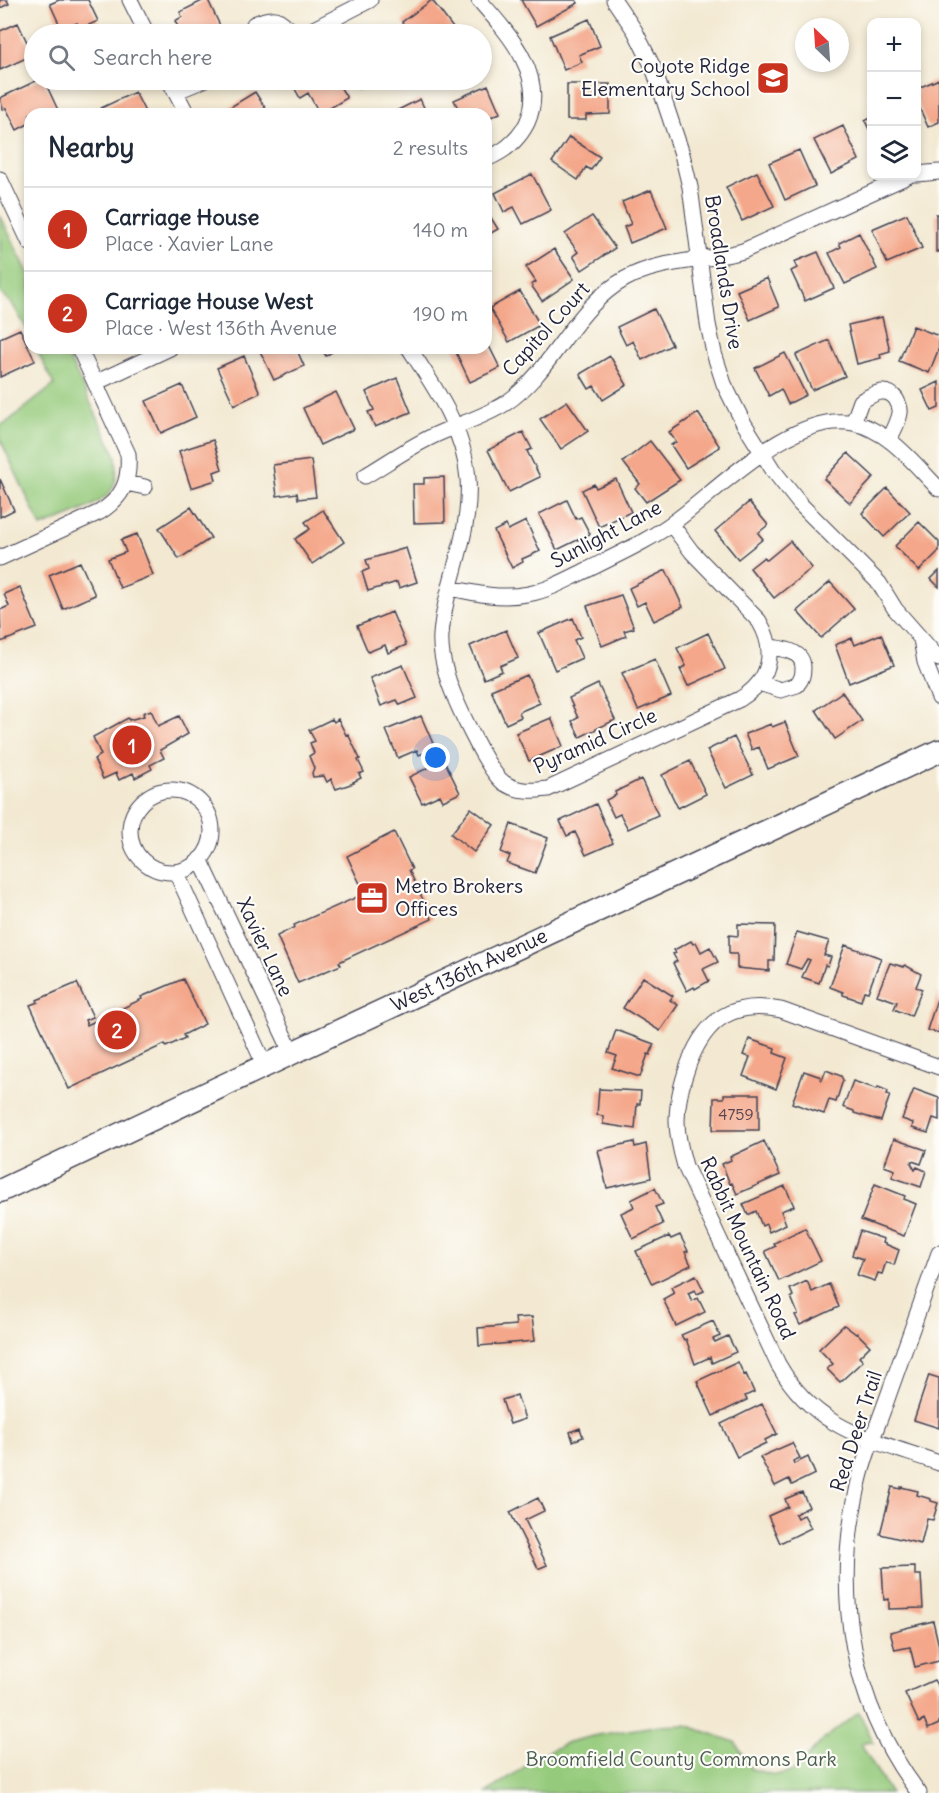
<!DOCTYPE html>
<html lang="en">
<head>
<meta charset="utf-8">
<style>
  :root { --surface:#fff; --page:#f6f6f7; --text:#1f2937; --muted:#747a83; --line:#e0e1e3; --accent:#c8321e }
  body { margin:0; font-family:Delius,sans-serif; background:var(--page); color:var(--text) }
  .controls { position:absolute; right:18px; top:18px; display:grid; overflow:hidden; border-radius:12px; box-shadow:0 3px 9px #0003 }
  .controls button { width:54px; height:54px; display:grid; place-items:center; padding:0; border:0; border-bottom:2px solid var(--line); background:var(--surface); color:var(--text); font:30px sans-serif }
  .compass { position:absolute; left:795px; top:18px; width:54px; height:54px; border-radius:50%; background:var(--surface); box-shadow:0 3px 9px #0003; rotate:335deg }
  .you { position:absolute; left:436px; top:758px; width:21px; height:21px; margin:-15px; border:4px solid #fff; border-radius:50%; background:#1a73e8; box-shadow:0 0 0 9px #1a73e833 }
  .badge { display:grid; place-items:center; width:39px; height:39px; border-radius:50%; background:var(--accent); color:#fff; font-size:20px; font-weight:700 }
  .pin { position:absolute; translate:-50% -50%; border:3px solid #fff; box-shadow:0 2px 6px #0006 }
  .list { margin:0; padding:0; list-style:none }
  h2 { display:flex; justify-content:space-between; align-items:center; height:78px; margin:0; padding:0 24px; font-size:26px }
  h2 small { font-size:20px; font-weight:400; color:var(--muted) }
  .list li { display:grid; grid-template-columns:39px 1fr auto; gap:18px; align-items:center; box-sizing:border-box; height:84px; padding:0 24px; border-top:2px solid var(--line) }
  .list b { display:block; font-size:22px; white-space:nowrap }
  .list p { margin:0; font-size:20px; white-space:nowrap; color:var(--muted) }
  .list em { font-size:20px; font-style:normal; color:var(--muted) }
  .icon { flex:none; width:33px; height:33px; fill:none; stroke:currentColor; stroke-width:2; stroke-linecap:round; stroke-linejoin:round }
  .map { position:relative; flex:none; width:939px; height:1793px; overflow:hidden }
  .search { position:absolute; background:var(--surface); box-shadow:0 3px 9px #0003; left:24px; top:24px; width:468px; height:66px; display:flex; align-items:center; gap:15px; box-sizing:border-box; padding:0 21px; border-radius:33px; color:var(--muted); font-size:22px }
  .panel { position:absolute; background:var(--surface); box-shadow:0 3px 9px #0003; left:24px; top:108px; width:468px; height:246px; border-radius:18px }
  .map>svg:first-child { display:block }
  .green { fill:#95ca7b; stroke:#5c765b; stroke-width:1.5 }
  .building { fill:#f4a78a }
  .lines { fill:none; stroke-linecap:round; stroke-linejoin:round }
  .minor-casing { stroke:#414052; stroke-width:17 }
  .secondary-casing { stroke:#414052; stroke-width:25 }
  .minor { stroke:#fff; stroke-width:15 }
  .secondary { stroke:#fff; stroke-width:22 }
  .labels { text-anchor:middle; stroke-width:4.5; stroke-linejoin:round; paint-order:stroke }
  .number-label { font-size:16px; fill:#56434f }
  .poi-label { font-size:20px; fill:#22223b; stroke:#fdfcf7; text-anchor:end }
  .street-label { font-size:20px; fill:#22223b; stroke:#fdfcf7 }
  .park-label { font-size:20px; fill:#4a5d51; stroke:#fdfcf7 }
</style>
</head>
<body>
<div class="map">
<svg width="939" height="1793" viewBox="0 0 939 1793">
  <rect width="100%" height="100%" fill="#fdfcf7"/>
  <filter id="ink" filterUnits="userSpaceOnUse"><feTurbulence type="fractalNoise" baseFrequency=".0167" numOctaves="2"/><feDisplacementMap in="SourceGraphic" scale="12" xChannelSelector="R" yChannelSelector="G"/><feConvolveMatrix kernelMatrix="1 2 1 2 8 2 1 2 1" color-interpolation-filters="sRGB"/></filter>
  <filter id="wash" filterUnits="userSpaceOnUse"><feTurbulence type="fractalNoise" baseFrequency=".008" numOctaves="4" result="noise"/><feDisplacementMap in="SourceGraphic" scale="24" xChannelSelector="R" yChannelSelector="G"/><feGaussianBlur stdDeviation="1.35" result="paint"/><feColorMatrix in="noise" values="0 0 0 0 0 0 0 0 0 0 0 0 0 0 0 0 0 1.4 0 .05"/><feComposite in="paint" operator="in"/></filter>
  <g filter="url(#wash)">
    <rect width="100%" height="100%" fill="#f3e9d2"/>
    <path class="green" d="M0 215 30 277V335L13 305 0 293Z
      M36 348H64L116 456C117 466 118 480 112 489 103 506 59 519 41 527L0 439V425L7 422 54 385Z
      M859 1712 874 1743 868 1741 861 1744 890 1793H486L542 1755 568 1742 598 1735 655 1726 686 1725 735 1742 751 1769 775 1775 794 1771 824 1739Z"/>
    <g id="blocks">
      <path class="building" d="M0 0H7L9 4 0 8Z
        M59 0H88L98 21 80 29 77 23 62 30 50 4Z
        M204 0H208L223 32 218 34H182L175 21 182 17 180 12Z
        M432 0 453 28 444 34H415L412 32 410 33 402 22Z
        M521 0H576L578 3 536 26Z
        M589 19 600 46 579 55 582 62 564 70 550 36Z
        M18 23 33 55 0 70V31Z
        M939 79V122L928 127 916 100V89Z
        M38 80H44L58 110 49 114H30V123L17 130 6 108 3 109 0 98Z
        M296 80H336L347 98 320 114 308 93 300 98 291 82Z
        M355 80H375L360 89Z
        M567 84H610V114L586 115V120H567Z
        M488 85 500 113 486 119V114H461L454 100Z
        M135 92 146 114H104L101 108Z
        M255 92 269 114H219Z
        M420 99 427 114H390Z
        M872 117V135L865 121Z
        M843 126 859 160 831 174 814 140Z
        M569 137 600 157 591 170 586 167 578 180 552 162Z
        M799 150 815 186 785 200 769 163Z
        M757 172 774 206 742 221 726 187Z
        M532 174 551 210 523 224 514 207 504 212 495 193Z
        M651 190 667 228 630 243 624 227 631 224 622 202Z
        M486 210 498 229 486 236Z
        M907 214 922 248 887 263 872 229Z
        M936 214H939V252H936Z
        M592 216 615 248 582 270 573 256 578 252 565 234Z
        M859 233 877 269 845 284 829 253 841 247 839 243Z
        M554 249 574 279 542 301 531 285 536 282 526 267Z
        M818 252 834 288 805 301 791 271 797 268 794 262Z
        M767 278 779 307 750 320 737 291Z
        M520 291 540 325 509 342 490 308Z
        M654 309 672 345 642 360 633 341 626 345 617 327Z
        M882 317 890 351 880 354 881 358 857 364 848 325Z
        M913 326 939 336V348L929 373 899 361Z
        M20 329 35 361 0 377V338Z
        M486 340 500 368 470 382 454 348H486Z
        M829 340 845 376 812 390 796 355Z
        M261 348H296L304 366 274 380 259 349Z
        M321 348H338L326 356Z
        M785 353 806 395 788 404 781 389 769 396 755 368Z
        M244 356 260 393 234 405 217 368Z
        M610 356 627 385 603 400 594 386 589 389 580 374Z
        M397 378 411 412 375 427 368 412 374 410 366 392Z
        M939 382V408L932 411 922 390Z
        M182 385 196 417 161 433 146 401Z
        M336 392 354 429 320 445 303 408Z
        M567 401 588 431 561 449 540 419Z
        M698 413 720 447 686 468 671 445 676 442 669 432Z
        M523 432 532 449 527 451 540 477 509 492 488 450Z
        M213 440 222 469 214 472 216 480 191 488 179 451Z
        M650 441 680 480 646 502 635 488 640 484 623 462Z
        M848 453 874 477 850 503 824 479Z
        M311 460 316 497 298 499 297 493 277 496 273 465Z
        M444 477 445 522 414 523 413 484H424V478Z
        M0 479 14 510 0 517Z
        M616 479 631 512 599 527 582 490 594 484 596 488Z
        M887 488 910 512 884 537 862 513Z
        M567 500 576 519 581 517 590 534 557 550 539 514Z
        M749 502 768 525 758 533 763 539 738 559 715 531Z
        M191 507 211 538 179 559 159 528Z
        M323 510 344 542 312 564 295 539 310 529 305 522Z
        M526 521 540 551 522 559 523 562 512 568 494 531 506 525 508 530Z
        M919 522 939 542V551L919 571 895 546Z
        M137 534 153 575 120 588 108 559 126 552 121 540Z
        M790 541 812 568 774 598 750 568 764 557 767 560Z
        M406 548 417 582 399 588 397 582 368 591 362 572 369 569 366 560Z
        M80 562 95 595 63 609 49 575Z
        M666 570 683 607 654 621 645 602 637 606 629 588Z
        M939 571V587L931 579Z
        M830 582 854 609 821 638 797 611Z
        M20 587 37 628 1 642 0 610 9 606 4 594Z
        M621 595 634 628 624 631 626 636 602 646 587 606Z
        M392 612 406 645 388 653 385 645 368 652 357 626Z
        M573 618 581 637 574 640 582 658 555 670 539 633Z
        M506 630 518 658 500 666 502 671 484 679 470 646Z
        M708 633 725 669 688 686 680 669 686 666 677 648Z
        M881 634 894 665 849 683 835 645 852 638 855 645Z
        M655 659 671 696 638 710 622 673Z
        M403 665 417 698 400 705 397 700 381 706 370 678Z
        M527 675 540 703 519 712 521 717 506 724 491 690Z
        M598 684 615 720 580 737 572 721 578 718 569 698Z
        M842 692 862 721 835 739 816 710Z
        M151 710 158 726 179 716 188 734 160 750 164 758 150 765 152 769 135 778 133 773 119 780 116 773 103 779 94 759 101 755 93 737 128 718 129 720 144 716 143 713Z
        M421 716 435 748 419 755 417 750 398 758 386 730Z
        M551 718 563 746 529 761 516 733Z
        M332 719 334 722 338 719 346 735 348 734 360 759 358 760 364 772 359 774 361 778 353 782 354 783 336 789 331 779 327 782 324 776 313 777 312 773 314 768 309 756 314 753 310 743 315 741 309 730Z
        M785 722 799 756 768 769 759 747 752 750 745 734 771 724 772 727Z
        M734 737 753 775 726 788 707 750Z
        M444 760 460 793 443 801 440 795 422 803 409 777Z
        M690 761 706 794 678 808 662 775Z
        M641 779 658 815 628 829 620 814 614 817 606 800 616 795 615 792Z
        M596 804 613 843 586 855 575 832 567 836 560 821Z
        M471 808 494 825 474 852 451 834Z
        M511 824 548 838 535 873 507 863 510 856 501 852Z
        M394 832 412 869 409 870 432 919 339 962 341 965 298 983 277 936 295 927 294 925 373 890 371 886 363 890 347 856Z
        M738 924 775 925 774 961H769V971L737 968V954H729V935L738 936Z
        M797 932 829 941 824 955 831 957 828 966 825 965 819 983 802 977 810 960 807 959 801 969 786 964Z
        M691 941 693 944 696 942 701 952 710 947 718 962 703 969 709 981 695 989 694 987 687 991 673 963 677 961 673 954 676 953 674 950Z
        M845 945 881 958 868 992 864 991 861 1001 843 995V992L830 987Z
        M890 963 904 967 905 965 921 974 916 987 922 989 911 1016 894 1009 897 1002 877 995Z
        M643 977 673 996 670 1000 678 1005 660 1031 623 1008Z
        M183 979 205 1024 183 1035 185 1038 166 1047 165 1044 69 1089 30 1005 38 1002 37 1000 77 983 93 1017 85 1020 87 1025 142 999 141 997Z
        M939 993V1033L927 1030Z
        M616 1030 654 1044 650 1055 648 1054 640 1077 612 1068 617 1056 608 1053Z
        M749 1039 775 1048 774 1053 787 1058 776 1089 743 1076 750 1057 743 1055Z
        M826 1070 841 1076 843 1080 836 1102 829 1100 824 1114 792 1103 804 1071 821 1077 820 1079 822 1080Z
        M853 1081 877 1089 878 1087 888 1091 887 1094 890 1095 881 1121 854 1113V1111L843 1107Z
        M599 1089 641 1091 640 1104H637L635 1129 603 1124V1116L597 1115Z
        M914 1089 939 1098V1120L933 1118 928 1133 912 1128 913 1123 902 1119Z
        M724 1094H759V1130H713L714 1098H724Z
        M894 1139 926 1150 921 1164 912 1161 911 1163 915 1170 917 1167 926 1171 921 1187 892 1177 895 1170 884 1166Z
        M764 1141 780 1175 737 1194 732 1183 730 1184 722 1164 731 1160 730 1157Z
        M634 1142 635 1147 646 1144 651 1178 607 1188 598 1150Z
        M875 1184 905 1196 904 1199 916 1204 904 1236 861 1220Z
        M785 1186 794 1206 781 1211 786 1224 769 1232 766 1224 762 1226 756 1211 748 1215 743 1204Z
        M655 1188 663 1204 655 1207 663 1224 633 1239 621 1213 634 1207 631 1200Z
        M805 1228 821 1261 779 1281 765 1251 776 1246 774 1243Z
        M860 1231 884 1239 883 1243 899 1250 894 1265 886 1262 882 1274 878 1273 875 1281 857 1275 863 1259 852 1255Z
        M680 1235 688 1251 685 1252 691 1265 652 1284 636 1251 669 1236 671 1239Z
        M696 1275 704 1291 697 1294 695 1290 688 1293 692 1301 698 1298 705 1312 676 1326 663 1299 674 1293 671 1287Z
        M807 1281 812 1292 829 1284 839 1307 800 1325 795 1315 798 1314 791 1297 793 1296 790 1289Z
        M532 1317 535 1341 479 1346 478 1328 516 1325 515 1318Z
        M713 1321 720 1336 713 1339 715 1342 728 1336 736 1352 712 1363 710 1357 695 1364 686 1339 684 1340 681 1335Z
        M844 1325 856 1334 857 1333 870 1346 859 1357 863 1361 840 1382 827 1369 833 1364 819 1349Z
        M738 1362 744 1375 746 1374 754 1392 745 1396 747 1400 713 1416 697 1381Z
        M929 1375 939 1378V1428L914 1420Z
        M517 1395 525 1419 510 1424 502 1400Z
        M762 1404 777 1434 765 1440 766 1443 737 1457 721 1424Z
        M580 1428 583 1437 573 1441 570 1432Z
        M792 1443 800 1458 793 1461 794 1464 808 1457 815 1474 792 1485 789 1479 775 1486 760 1457Z
        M892 1487 901 1489V1487L918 1491 917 1495 931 1499V1501L938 1503 933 1520 927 1519 921 1544 880 1534Z
        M802 1492 809 1507 795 1514 797 1518 804 1515 811 1528 780 1543 768 1516 788 1507 785 1499Z
        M538 1498 544 1511 525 1520 547 1565 540 1568H538L510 1512Z
        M915 1567V1575H921L923 1608 889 1609V1599L884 1600 882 1568Z
        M933 1621 939 1646V1661L915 1667 910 1647 895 1650 890 1632Z
        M934 1680 938 1687 939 1686V1724L928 1729 924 1720 919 1723 905 1693Z"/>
    </g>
  </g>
  <g filter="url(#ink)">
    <use href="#blocks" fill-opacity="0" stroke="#414052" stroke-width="1.5"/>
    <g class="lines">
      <defs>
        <path id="minor" d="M130 0 147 34
          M479 0C508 33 548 76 527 123 518 141 504 152 486 159
          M614 0 635 31 653 67 682 154 690 187 708 324 714 353 724 384 743 422 773 470 800 504 879 583 895 609 939 659
          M251 34 254 24C276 14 278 18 294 34
          M304 34 370 0
          M169 80 187 114
          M175 92 204 80
          M916 174 939 172
          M0 179 30 243
          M409 348C436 389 464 429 468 479 472 535 445 582 441 635 440 649 443 663 447 676 453 697 487 771 504 783 518 792 532 791 548 789L740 699C771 680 777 651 759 621L692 552 671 524
          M95 383 170 348
          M853 423 861 401C872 395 886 385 896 399 898 403 901 407 900 413 899 421 893 432 889 440
          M365 476C387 463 408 448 431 437 455 425 483 418 506 403 553 371 574 307 625 279 661 259 704 262 743 251L908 176
          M126 483 145 487
          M0 558 100 512C123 497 130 482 128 454L79 348
          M451 588C477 594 501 599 528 594 550 590 570 578 591 568 621 553 652 539 678 519 722 486 795 411 853 423 889 430 914 464 939 489
          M921 639 925 662 939 698
          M759 683 781 690 797 685C802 679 803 675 803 668 803 650 783 649 770 647
          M130 831a41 41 0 1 1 82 0a41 41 0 1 1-82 0Z
          M200 859 292 1053
          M176 872 265 1066
          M939 1067 781 1010C733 1000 706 1019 689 1063 682 1082 677 1101 677 1121 677 1137 681 1152 685 1166L778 1364C816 1431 871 1439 939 1463
          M919 1793C851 1704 833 1594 858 1486 864 1456 877 1428 887 1399 904 1350 922 1302 939 1253"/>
        <path id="secondary" d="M0 1191 292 1053 939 751"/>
      </defs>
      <use href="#minor" class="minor-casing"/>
      <use href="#secondary" class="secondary-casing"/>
      <use href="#minor" class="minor"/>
      <use href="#secondary" class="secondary"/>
    </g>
  </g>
  <defs>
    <symbol id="school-square" viewBox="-11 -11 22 22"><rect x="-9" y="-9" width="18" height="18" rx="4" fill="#c8321e" stroke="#fdfcf7"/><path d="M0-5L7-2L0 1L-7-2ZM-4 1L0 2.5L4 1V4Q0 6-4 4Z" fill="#fff"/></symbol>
    <symbol id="office-square" viewBox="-11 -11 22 22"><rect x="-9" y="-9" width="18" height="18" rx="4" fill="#c8321e" stroke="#fdfcf7"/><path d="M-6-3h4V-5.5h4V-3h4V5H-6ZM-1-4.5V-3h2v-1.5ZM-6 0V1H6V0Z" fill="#fff"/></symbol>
  </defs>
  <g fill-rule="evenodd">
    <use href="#school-square" x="754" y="59" width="38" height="38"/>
    <use href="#office-square" x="353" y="879" width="38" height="38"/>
  </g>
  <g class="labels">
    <g class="number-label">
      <text x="736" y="1120">4759</text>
    </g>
    <g class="poi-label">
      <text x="750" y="73">Coyote Ridge<tspan x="750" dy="23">Elementary School</tspan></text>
      <text x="395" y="893" text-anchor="start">Metro Brokers<tspan x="395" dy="23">Offices</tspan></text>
    </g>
    <g class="street-label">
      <text transform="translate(724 272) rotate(81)" y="7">Broadlands Drive</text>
      <text transform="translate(546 329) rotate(-48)" y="7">Capitol Court</text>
      <text transform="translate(606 534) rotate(-28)" y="7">Sunlight Lane</text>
      <text transform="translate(595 741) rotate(-24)" y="7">Pyramid Circle</text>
      <text transform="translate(265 947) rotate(65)" y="7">Xavier Lane</text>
      <text transform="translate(469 970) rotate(-25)" y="7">West 136th Avenue</text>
      <text transform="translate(748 1248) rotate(65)" y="7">Rabbit Mountain Road</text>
      <text transform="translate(856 1431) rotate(-72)" y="7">Red Deer Trail</text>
    </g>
    <g class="park-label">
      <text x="681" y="1766">Broomfield County Commons Park</text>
    </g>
  </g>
</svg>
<div class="controls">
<button>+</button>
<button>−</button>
<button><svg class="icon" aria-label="layers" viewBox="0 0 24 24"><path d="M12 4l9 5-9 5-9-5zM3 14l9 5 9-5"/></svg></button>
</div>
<svg class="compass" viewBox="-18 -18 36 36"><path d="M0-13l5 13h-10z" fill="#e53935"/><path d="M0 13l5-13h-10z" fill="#747a83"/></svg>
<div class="you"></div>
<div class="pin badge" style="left:132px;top:745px">1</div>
<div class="pin badge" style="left:117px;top:1030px">2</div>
<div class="search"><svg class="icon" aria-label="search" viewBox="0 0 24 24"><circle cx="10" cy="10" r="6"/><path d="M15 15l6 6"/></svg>Search here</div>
<section class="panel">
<h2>Nearby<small>2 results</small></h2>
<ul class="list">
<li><span class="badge">1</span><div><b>Carriage House</b><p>Place · Xavier Lane</p></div><em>140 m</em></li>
<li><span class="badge">2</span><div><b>Carriage House West</b><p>Place · West 136th Avenue</p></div><em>190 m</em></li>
</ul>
</section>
</div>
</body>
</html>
